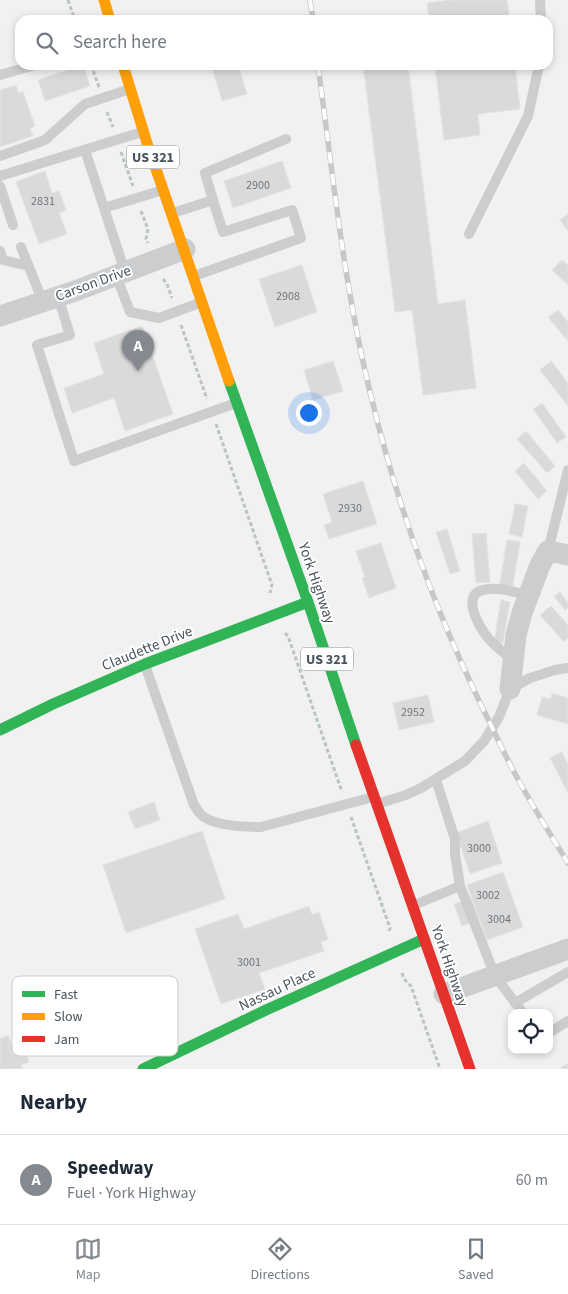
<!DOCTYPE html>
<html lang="en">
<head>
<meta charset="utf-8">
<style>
  :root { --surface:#fff; --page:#f2f2f3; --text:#1f2937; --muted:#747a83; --line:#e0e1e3; --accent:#848a90 }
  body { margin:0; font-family:"Source Sans 3",sans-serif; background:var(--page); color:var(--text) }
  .controls { position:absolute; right:15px; bottom:15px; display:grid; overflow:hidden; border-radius:10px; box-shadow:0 2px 8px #0003 }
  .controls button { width:45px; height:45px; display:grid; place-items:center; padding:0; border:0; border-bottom:1px solid var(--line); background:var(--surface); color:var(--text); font:25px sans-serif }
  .you { position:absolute; left:308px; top:412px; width:18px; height:18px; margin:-12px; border:4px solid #fff; border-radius:50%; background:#1a73e8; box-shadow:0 0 0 8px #1a73e833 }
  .badge { display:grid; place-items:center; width:32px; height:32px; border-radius:50%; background:var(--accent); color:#fff; font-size:16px; font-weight:700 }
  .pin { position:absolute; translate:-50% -41px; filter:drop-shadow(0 1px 2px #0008) }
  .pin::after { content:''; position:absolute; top:26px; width:18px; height:15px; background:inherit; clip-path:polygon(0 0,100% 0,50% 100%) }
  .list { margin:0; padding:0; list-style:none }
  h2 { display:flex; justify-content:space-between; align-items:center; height:65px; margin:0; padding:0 20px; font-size:21px }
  h2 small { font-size:16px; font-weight:400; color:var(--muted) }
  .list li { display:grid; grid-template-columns:32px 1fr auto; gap:15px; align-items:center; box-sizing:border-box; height:90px; padding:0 20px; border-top:1px solid var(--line) }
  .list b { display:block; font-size:19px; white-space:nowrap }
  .list p { margin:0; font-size:16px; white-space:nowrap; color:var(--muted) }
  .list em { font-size:16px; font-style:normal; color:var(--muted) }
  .icon { flex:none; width:28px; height:28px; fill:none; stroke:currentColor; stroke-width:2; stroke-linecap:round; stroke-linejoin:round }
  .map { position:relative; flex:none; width:568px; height:1069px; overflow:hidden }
  .search { position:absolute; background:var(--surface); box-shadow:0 2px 8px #0003; left:15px; right:15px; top:15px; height:55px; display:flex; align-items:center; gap:12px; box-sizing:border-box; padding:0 18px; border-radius:15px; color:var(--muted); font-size:19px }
  .sheet { height:155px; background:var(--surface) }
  nav { display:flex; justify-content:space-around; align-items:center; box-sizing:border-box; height:70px; border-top:1px solid var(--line); background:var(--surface); font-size:14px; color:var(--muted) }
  nav a { display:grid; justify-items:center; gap:2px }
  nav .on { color:var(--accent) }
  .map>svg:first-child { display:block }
  .building { fill:#dadadb; stroke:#e3e3e4 }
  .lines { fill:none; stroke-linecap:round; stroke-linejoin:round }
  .path { stroke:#bac4c1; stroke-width:3; stroke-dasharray:4 2.5; stroke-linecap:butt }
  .lane { stroke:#cbcdcf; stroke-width:10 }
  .street { stroke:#cbcdcf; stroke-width:21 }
  .fast { stroke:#30b455; stroke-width:11 }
  .slow { stroke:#ff9f0a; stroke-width:11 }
  .jam { stroke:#e5322d; stroke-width:11 }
  .rail-casing { stroke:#c6c7c9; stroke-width:5.5 }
  .rail { stroke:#fff; stroke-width:4; stroke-dasharray:11; stroke-linecap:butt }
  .labels { text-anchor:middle; stroke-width:4; stroke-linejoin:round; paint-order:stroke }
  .number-label { font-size:12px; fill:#6e767c }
  .shield { fill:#fff; stroke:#80878d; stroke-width:1 }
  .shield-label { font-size:14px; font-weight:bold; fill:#49535c }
  .street-label { font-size:15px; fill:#49535c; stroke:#fff }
  .key { fill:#fff; stroke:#c8cbce; stroke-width:1 }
  .key-label { font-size:14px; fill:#49535c }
</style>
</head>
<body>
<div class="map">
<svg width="568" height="1069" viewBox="0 0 568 1069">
  <rect width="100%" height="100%" fill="#f1f1f1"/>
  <path class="building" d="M450 0H507L510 20H429L427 3Z
    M83 65 90 86 45 101 38 80Z
    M200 65H210V66L201 69Z
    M220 65H238L247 94 222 101 212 67Z
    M363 65H408L438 304 465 300 476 388 423 395 412 310 395 312Z
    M435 65H515L520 109 478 114 480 135 444 140Z
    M16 85 18 93 23 92 35 126 30 128 33 136 0 147V90Z
    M282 161 291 188 233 208 224 181Z
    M45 171 52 193 59 191 66 210 59 213 67 234 39 244 16 182Z
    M568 214V231L560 220Z
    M562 260 568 265V285L552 270Z
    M302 265 317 312 275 327 259 279Z
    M558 310 568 322V341L548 317Z
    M142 326 173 414 125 431 114 398 72 413 64 388 104 374 94 343Z
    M333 361 343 391 313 400 304 370Z
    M551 361 568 383V406L540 370Z
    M542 403 566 437 557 443 533 409Z
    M526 431 555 466 547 473 517 439Z
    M524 463 547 491 538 499 515 471Z
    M363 481 377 524 329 539 324 525 332 522 323 494Z
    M515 504 528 506 522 537 509 534Z
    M447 529 460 571 450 574 436 532Z
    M486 533 490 582 476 583 472 534Z
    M507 540 520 542 512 590 499 588Z
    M381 543 396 588 369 598 362 578 365 577 356 551Z
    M560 592 568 603V608L565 610 554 596Z
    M501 600 510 602 503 643 494 642Z
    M551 606 568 625V638L564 642 540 615Z
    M552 693 568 698V724L537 715 542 697 551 699Z
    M428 695 434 722 399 730 393 703Z
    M562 752 568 764V793L550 758Z
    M154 802 160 820 135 829 128 812Z
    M488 821 502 863 470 874 456 833Z
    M202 831 225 899 126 933 103 865Z
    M503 872 523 927 487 940 467 885Z
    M471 898 480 920 462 926 454 904Z
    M309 906 312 915 319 912 328 939 321 942 324 951 259 973 265 989 221 1004 195 929 238 914 244 929Z
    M8 1035 13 1047 21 1043 29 1062 21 1065 23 1069H0V1039Z
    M568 1063V1069H559Z"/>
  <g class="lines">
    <path class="path" d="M68 0 75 20
      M91 65 99 87
      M107 112 113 127
      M121 152 133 186
      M141 211 148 229 146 239 148 243
      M163 279 167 284 172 298
      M181 325 207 399
      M216 424 272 585 270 593
      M285 633 288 636 342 792
      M351 817 390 928 389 931
      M402 973 404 979 411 986 440 1069"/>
    <path class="lane" d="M540 0 541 20
      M0 75 35 65
      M85 150 125 272
      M0 156 45 140 85 104 130 89
      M0 176 142 132
      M0 186 13 225
      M104 208 163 190
      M173 213 213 200 205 173 286 139
      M469 234 528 116 539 65
      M21 247 43 302
      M0 251 3 260 28 266
      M116 275 130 312 159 318 202 302
      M194 276 301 238 292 210 223 232 213 200
      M58 297 70 335 37 345 74 461 236 403
      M548 551 568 470
      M512 659C504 653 496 647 489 639 480 629 460 595 483 590 498 586 514 592 529 596
      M145 665 194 805C197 809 200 815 204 817 217 826 246 827 261 827L373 797
      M377 804 406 795 421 788 465 761 484 741 499 717 510 689 530 678 555 670 568 668
      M460 886 495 976 523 1013
      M414 905 460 886 455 854V839L436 780
      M515 1003 568 972
      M549 1030 552 1031 568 1021"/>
    <path class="street" d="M0 316 78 290 185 249
      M510 689 516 635 522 613 540 565 548 551 568 555
      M444 994 568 949"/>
    <path class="fast" d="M229 381 308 602 356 745
      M0 730 53 704 145 664 308 602
      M143 1069 266 1010 424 939"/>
    <path class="slow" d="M104 0 110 20
      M123 65 147 143 229 381"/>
    <path class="jam" d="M356 745 470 1069"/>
    <defs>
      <path id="rail" d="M310 0 313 20
        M318 65C333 176 344 287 371 396 397 504 435 611 484 711 496 735 507 760 520 783 535 810 552 837 568 863"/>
    </defs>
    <use href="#rail" class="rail-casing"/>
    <use href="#rail" class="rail"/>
  </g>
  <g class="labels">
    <g class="number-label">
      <text x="258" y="189">2900</text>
      <text x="43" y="205">2831</text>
      <text x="288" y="300">2908</text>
      <text x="350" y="512">2930</text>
      <text x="413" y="716">2952</text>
      <text x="479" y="852">3000</text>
      <text x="488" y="899">3002</text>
      <text x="499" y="923">3004</text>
      <text x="249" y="966">3001</text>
    </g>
    <g class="shield">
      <rect x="127" y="145.5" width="52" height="23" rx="4"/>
      <rect x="301" y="647.5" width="52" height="23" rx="4"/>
    </g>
    <g class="shield-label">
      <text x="153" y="162">US 321</text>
      <text x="327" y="664">US 321</text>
    </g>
    <g class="street-label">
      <text transform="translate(93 283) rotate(-20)" y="5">Carson Drive</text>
      <text transform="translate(317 583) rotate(71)" y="5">York Highway</text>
      <text transform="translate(147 648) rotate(-22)" y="5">Claudette Drive</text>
      <text transform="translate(450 966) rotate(71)" y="5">York Highway</text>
      <text transform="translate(277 989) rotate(-25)" y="5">Nassau Place</text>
    </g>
  </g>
  <rect x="12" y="976" width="166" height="80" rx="8" class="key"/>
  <rect x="22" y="991" width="23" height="6" fill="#30b455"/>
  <rect x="22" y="1013" width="23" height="7" fill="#ff9f0a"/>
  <rect x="22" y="1036" width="23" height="6" fill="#e5322d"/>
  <g class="key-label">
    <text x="54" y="999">Fast</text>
    <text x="54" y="1021">Slow</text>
    <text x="54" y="1044">Jam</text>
  </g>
</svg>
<div class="controls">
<button><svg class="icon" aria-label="locate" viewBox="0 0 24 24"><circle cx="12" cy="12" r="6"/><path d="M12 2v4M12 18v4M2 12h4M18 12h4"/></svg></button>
</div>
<div class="you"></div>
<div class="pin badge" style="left:138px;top:371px">A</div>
<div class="search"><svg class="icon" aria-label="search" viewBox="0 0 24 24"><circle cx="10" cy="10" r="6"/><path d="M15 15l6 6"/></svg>Search here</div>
</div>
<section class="sheet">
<h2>Nearby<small></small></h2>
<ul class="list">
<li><span class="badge">A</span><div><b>Speedway</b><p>Fuel · York Highway</p></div><em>60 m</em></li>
</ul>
</section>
<nav>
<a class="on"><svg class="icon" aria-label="map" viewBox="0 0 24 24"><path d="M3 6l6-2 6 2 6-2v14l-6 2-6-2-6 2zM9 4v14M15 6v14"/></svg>Map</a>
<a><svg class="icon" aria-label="directions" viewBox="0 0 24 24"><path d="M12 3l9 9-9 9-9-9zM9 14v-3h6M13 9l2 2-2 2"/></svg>Directions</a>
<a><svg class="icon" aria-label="saved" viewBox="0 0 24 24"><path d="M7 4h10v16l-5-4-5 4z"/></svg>Saved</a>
</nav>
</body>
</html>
